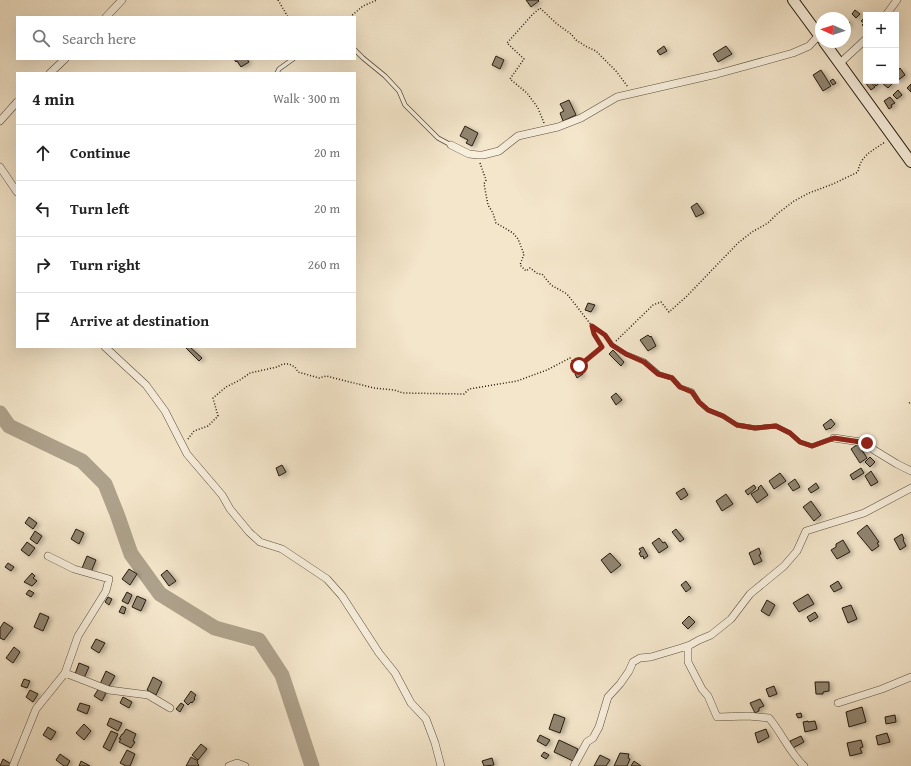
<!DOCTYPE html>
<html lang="en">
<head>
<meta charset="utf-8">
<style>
  :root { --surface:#fff; --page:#f2f2f2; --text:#222; --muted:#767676; --line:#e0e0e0 }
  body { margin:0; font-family:"Gentium Book Plus",serif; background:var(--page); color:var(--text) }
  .controls { position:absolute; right:12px; top:12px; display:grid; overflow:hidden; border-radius:0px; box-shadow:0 4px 16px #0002 }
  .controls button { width:36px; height:36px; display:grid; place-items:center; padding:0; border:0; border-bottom:1px solid var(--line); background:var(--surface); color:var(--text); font:20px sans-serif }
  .compass { position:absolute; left:815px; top:12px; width:36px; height:36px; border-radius:50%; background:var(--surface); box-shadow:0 4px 16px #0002; rotate:273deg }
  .stop { position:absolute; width:12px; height:12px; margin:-9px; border:3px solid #8f2418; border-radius:50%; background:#fff }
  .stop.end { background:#8f2418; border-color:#fff; box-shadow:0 1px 4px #0008 }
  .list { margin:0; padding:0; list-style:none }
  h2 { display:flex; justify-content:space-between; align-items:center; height:52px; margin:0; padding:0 16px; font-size:17px }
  h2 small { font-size:13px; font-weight:400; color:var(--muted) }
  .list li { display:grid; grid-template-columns:26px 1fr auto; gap:12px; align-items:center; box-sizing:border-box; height:56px; padding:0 16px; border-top:1px solid var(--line) }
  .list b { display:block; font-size:15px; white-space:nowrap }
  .list em { font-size:13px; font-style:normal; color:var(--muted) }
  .icon { flex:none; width:22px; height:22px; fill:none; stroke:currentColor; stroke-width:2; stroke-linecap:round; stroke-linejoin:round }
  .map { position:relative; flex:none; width:911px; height:766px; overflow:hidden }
  .search { position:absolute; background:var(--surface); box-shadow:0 4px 16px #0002; left:16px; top:16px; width:340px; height:44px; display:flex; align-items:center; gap:10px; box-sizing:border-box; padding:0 14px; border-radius:0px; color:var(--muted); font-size:15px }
  .panel { position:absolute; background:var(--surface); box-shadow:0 4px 16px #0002; left:16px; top:72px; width:340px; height:276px; border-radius:0px }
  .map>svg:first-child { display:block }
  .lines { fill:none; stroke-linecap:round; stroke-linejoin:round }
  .river { stroke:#aea18b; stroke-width:15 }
  .building { fill:#918571; stroke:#251c10; filter:url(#shadow) }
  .lane-casing { stroke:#594e3f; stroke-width:5 }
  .street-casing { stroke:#594e3f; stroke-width:8 }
  .secondary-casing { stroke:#251c10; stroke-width:12 }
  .path { stroke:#251c10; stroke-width:1.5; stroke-dasharray:1 2; stroke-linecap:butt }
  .lane { stroke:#f8efdd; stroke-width:3.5 }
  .street { stroke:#f8efdd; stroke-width:7 }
  .secondary { stroke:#f8efdd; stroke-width:10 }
  .route { stroke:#8f2418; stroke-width:5 }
</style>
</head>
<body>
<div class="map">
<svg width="911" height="766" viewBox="0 0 911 766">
  <defs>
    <filter id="shadow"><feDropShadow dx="3" dy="1.5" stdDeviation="2" flood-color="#0004"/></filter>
  </defs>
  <rect width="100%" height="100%" fill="#f4e6cb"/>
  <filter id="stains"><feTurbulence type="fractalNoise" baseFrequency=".005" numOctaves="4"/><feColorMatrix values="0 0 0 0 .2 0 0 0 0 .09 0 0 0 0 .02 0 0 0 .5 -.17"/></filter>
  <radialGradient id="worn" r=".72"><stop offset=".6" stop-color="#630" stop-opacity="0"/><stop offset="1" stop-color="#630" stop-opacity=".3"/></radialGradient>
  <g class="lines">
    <path class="river" d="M0 413 9 426 82 461 105 484 117 514 131 554 160 594 215 628 259 640 282 675 312 766"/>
  </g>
  <path class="building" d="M526 0H538L539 1 531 7Z
    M855 10 860 14 856 18 852 14Z
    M866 16V28L862 25 864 23 861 21Z
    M845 18 850 23 845 28Z
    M664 46 667 51 660 55 657 51Z
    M726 46 732 54 718 62 713 54Z
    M496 56 504 60 500 69 492 65Z
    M234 59H247L249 62 241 67 237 61 236 62Z
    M900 68 905 75 897 81 896 79V73Z
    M821 70 831 86 823 91 813 75Z
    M833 79 836 83 833 85 830 81Z
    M866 79V81H870L875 87 871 90 864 81Z
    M872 81H882L876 86Z
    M884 81H892L893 83 888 88 882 83Z
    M911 84V92L907 88Z
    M898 90 902 95 897 99 893 95Z
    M890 97 895 103 891 105 892 107 889 109 884 101Z
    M569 100 576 115 563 121 560 113 564 111 560 104Z
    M465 126 478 133 472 146 466 143 468 140 460 136Z
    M697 203 704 213 696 217 691 207Z
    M588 303 595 305 591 312 585 310Z
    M648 335 650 337 651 336 656 346 648 351 640 340Z
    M185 347H190L202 358 199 361Z
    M613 350 624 362 621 366 609 354Z
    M581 370 583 374 577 378 575 374Z
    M616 393 622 400 616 405 611 397Z
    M831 419 835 424 830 429V428L826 430 823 425Z
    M858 444 867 458 860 463 851 449Z
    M870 457 875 462 870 467 865 462Z
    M282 465 286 472 279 476 276 468Z
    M861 468 864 473 853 480 850 475Z
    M871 471 878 482 871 486 865 476Z
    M780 473 786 481 774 489 769 481Z
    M795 479 800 487 793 491 788 484Z
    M816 483 819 488 811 493 808 489Z
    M754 485 756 488 748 495 745 491Z
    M761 485 768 495 757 503 751 494 759 489 758 488Z
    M684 488 688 495 681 500 676 493Z
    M726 494 733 504 722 511 716 501Z
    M811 501 821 515 814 521 803 507Z
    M29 517 37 523 33 529 25 523Z
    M867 525 879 542 877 543 879 546 872 551 857 533Z
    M76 529 84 533 79 544 71 539Z
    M676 529 684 539 680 542 672 532Z
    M35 531 42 536 37 544 30 539Z
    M902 534 904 539 903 540 906 546 900 550 894 539Z
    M659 538 663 543 665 542 668 547 659 553 652 543Z
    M843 540 850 552 837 559 831 550 836 547V544Z
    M27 542 35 548 29 556 21 550Z
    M643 547 648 556 644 559 643 556 641 557 639 553 641 552 639 549Z
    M759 548 761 554 759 555 762 561 754 565 749 553Z
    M610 553 621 565 611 573 601 560Z
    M87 556 96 560 91 572 82 568Z
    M8 563 14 567 11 571 5 567Z
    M129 569 137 574 130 585 122 579Z
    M167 570 176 581 169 586 161 575Z
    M32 573 35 576 33 578 37 581 32 586 24 582Z
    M686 581 691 588 686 592 681 585Z
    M838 581 842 588 834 592 830 586Z
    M29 590 34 593 31 597 26 594Z
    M127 592 132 595 128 604 122 601Z
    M808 594 814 604 799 612 793 603Z
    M137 596 146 600 141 611 132 607Z
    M108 597 112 599 109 605 105 602Z
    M767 600 775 605 769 616 761 611Z
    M851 605 857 619 848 623 842 608Z
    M122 606 126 608 124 614 119 612Z
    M815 612 818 617 810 622 807 617Z
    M40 613 49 617 43 631 34 627Z
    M689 616 695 622 688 629 682 623Z
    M4 622 13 628 4 640 0 638V628Z
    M96 639 105 643 99 653 91 648Z
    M14 647 20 652 13 663 6 658Z
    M79 663 89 667 84 678 75 674Z
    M106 671 115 676 108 688 100 684Z
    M153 677 162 682 156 695 147 690Z
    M24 679 30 681 27 688 21 686Z
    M815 682H829V691L823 692V694H816Z
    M774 686 777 694 769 697 766 689Z
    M99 688 106 693 102 701 94 696Z
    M30 690 38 694 33 702 26 697Z
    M191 691 196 695 194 698 195 699 192 703 191 702 188 705 184 701Z
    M123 697 132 702 129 708 120 703Z
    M760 699 764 706 759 708V711L755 713 750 703Z
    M80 703 90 706 87 714 77 710Z
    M181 703 184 705 180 712 176 709Z
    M862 707 866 722 849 727 846 712Z
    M801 713 802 717 798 718 796 714Z
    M554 714 565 718 560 733 549 729Z
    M895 715 896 722 886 724 885 717Z
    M110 718 122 723 118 731 107 725Z
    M808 721V722L815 721 817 729 805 732 803 722Z
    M84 724 91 731 84 740 76 733Z
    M48 727 56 732 51 740 43 735Z
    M126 729 136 734 133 741 135 742 131 748 119 742 121 739H119L122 734H123Z
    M766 729 769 737 758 743 755 733Z
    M111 731 118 734 110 751 103 747Z
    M887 733 890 742 878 745 876 736Z
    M540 735 550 740 546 746 537 741Z
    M801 736 804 742 793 748 790 741Z
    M559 740 578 749 573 761 554 752Z
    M861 740 863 747 860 748 862 753 850 756 847 743Z
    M201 744 207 749 198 760 192 755Z
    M127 750 135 754 130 766H126L120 763Z
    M544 752 549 755 546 759 541 756Z
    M620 753 629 754 628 758 630 759 627 766H614Z
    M60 754 70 761 67 766H64L56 760Z
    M600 755 610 760 606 766H594Z
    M191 757 198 761 197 763 199 765 198 766H186Z
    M492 758 494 765 484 766 482 761Z
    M3 759 11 764 10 766H0Z
    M81 761 90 766H79Z
    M634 761 641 766H631Z"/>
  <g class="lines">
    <defs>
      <path id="lane" d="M355 50 363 58 385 76 399 91 405 105 438 138 451 145
        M277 73 279 69 293 59
        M612 345 626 354 644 361 659 374 672 378 680 387 692 391 699 402 708 410 723 416 737 425 755 428 776 426 790 433 800 442 812 446 834 438"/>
      <path id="street" d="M886 15 897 0
        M106 17 122 0
        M839 64 866 39
        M50 73 65 59
        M0 121 17 102
        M451 145 469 154 478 155H483L499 151 518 136 558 127 581 118 617 97 717 74 793 53 809 46 819 35
        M0 167 17 192
        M105 347 146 385 165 411 187 454 222 495 230 509 249 532 260 542 282 549 327 579 342 596 379 653 395 673 411 703 426 719 435 743 441 766
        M834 438 867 443 874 450 897 464 911 471
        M688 646V662L702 689 708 696 717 717 748 716 769 718C782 733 789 752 804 766
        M65 673 109 690 148 695 170 708
        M838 703 882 689 911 677
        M13 766 36 709 65 673 78 636 106 591 109 579 74 569 48 556
        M229 766 237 763 245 766
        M574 766 587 742 593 738 599 727 608 697 620 684 629 671 633 662 640 658 651 657 681 648 690 645 699 640 711 635 731 619 750 594 784 566 797 551 806 531 864 513 911 488"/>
      <path id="secondary" d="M793 0 821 38
        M824 42 911 162"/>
    </defs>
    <use href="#lane" class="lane-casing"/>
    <use href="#street" class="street-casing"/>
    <use href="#secondary" class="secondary-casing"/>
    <path class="path" d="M278 0 288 17
      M350 17 363 6 377 0
      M544 123 538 108 527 93 510 79 524 59 507 43 532 15 540 8 557 24 571 34 576 40 587 47 596 51 616 71 628 87
      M480 163 486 180 484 184 488 205 493 213 496 223 513 233 518 239 524 254 520 265 526 271 530 268 538 274H542L551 285 567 294 592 326 605 335 608 340
      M616 341 653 305 661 302 669 312 687 296 738 243 752 232 768 223 777 214 794 201 809 193 833 184 858 172C860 156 872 151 885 142
      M909 403 911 402
      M188 439 194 431 208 426 218 416 213 398 226 387 240 380 250 373 277 367 283 364H289L295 367 298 372 319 378 326 376 374 388 394 390 403 393 464 394 469 389 517 381 547 370 570 358 574 363 579 366 602 347 594 334 592 326"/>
    <use href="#lane" class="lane"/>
    <use href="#street" class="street"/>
    <use href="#secondary" class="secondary"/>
  </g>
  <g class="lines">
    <path class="route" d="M579 366 602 347 594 334 592 326 605 335 612 345 626 354 644 362 658 374 672 378 680 387 692 392 699 402 708 410 723 416 737 425 755 428 776 426 790 433 800 442 812 446 834 438 867 443"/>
  </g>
  <rect width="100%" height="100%" filter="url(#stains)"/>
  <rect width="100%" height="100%" fill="url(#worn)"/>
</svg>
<div class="controls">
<button>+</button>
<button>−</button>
</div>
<svg class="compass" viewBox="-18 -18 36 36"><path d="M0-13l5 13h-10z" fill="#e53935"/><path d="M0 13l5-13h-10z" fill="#767676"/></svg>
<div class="stop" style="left:579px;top:366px"></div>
<div class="stop end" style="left:867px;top:443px"></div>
<div class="search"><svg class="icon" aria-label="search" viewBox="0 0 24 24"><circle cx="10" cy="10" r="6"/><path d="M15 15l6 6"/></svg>Search here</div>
<section class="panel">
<h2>4 min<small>Walk · 300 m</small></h2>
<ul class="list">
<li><svg class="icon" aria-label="ahead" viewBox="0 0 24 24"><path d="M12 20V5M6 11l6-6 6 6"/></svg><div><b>Continue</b></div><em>20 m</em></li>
<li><svg class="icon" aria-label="left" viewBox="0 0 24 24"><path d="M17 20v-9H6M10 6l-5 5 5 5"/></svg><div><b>Turn left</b></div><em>20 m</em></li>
<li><svg class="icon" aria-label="right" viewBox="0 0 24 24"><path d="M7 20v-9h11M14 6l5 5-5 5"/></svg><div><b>Turn right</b></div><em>260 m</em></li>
<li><svg class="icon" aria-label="arrive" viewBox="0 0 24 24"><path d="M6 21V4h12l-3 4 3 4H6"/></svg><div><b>Arrive at destination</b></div></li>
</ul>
</section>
</div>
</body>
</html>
